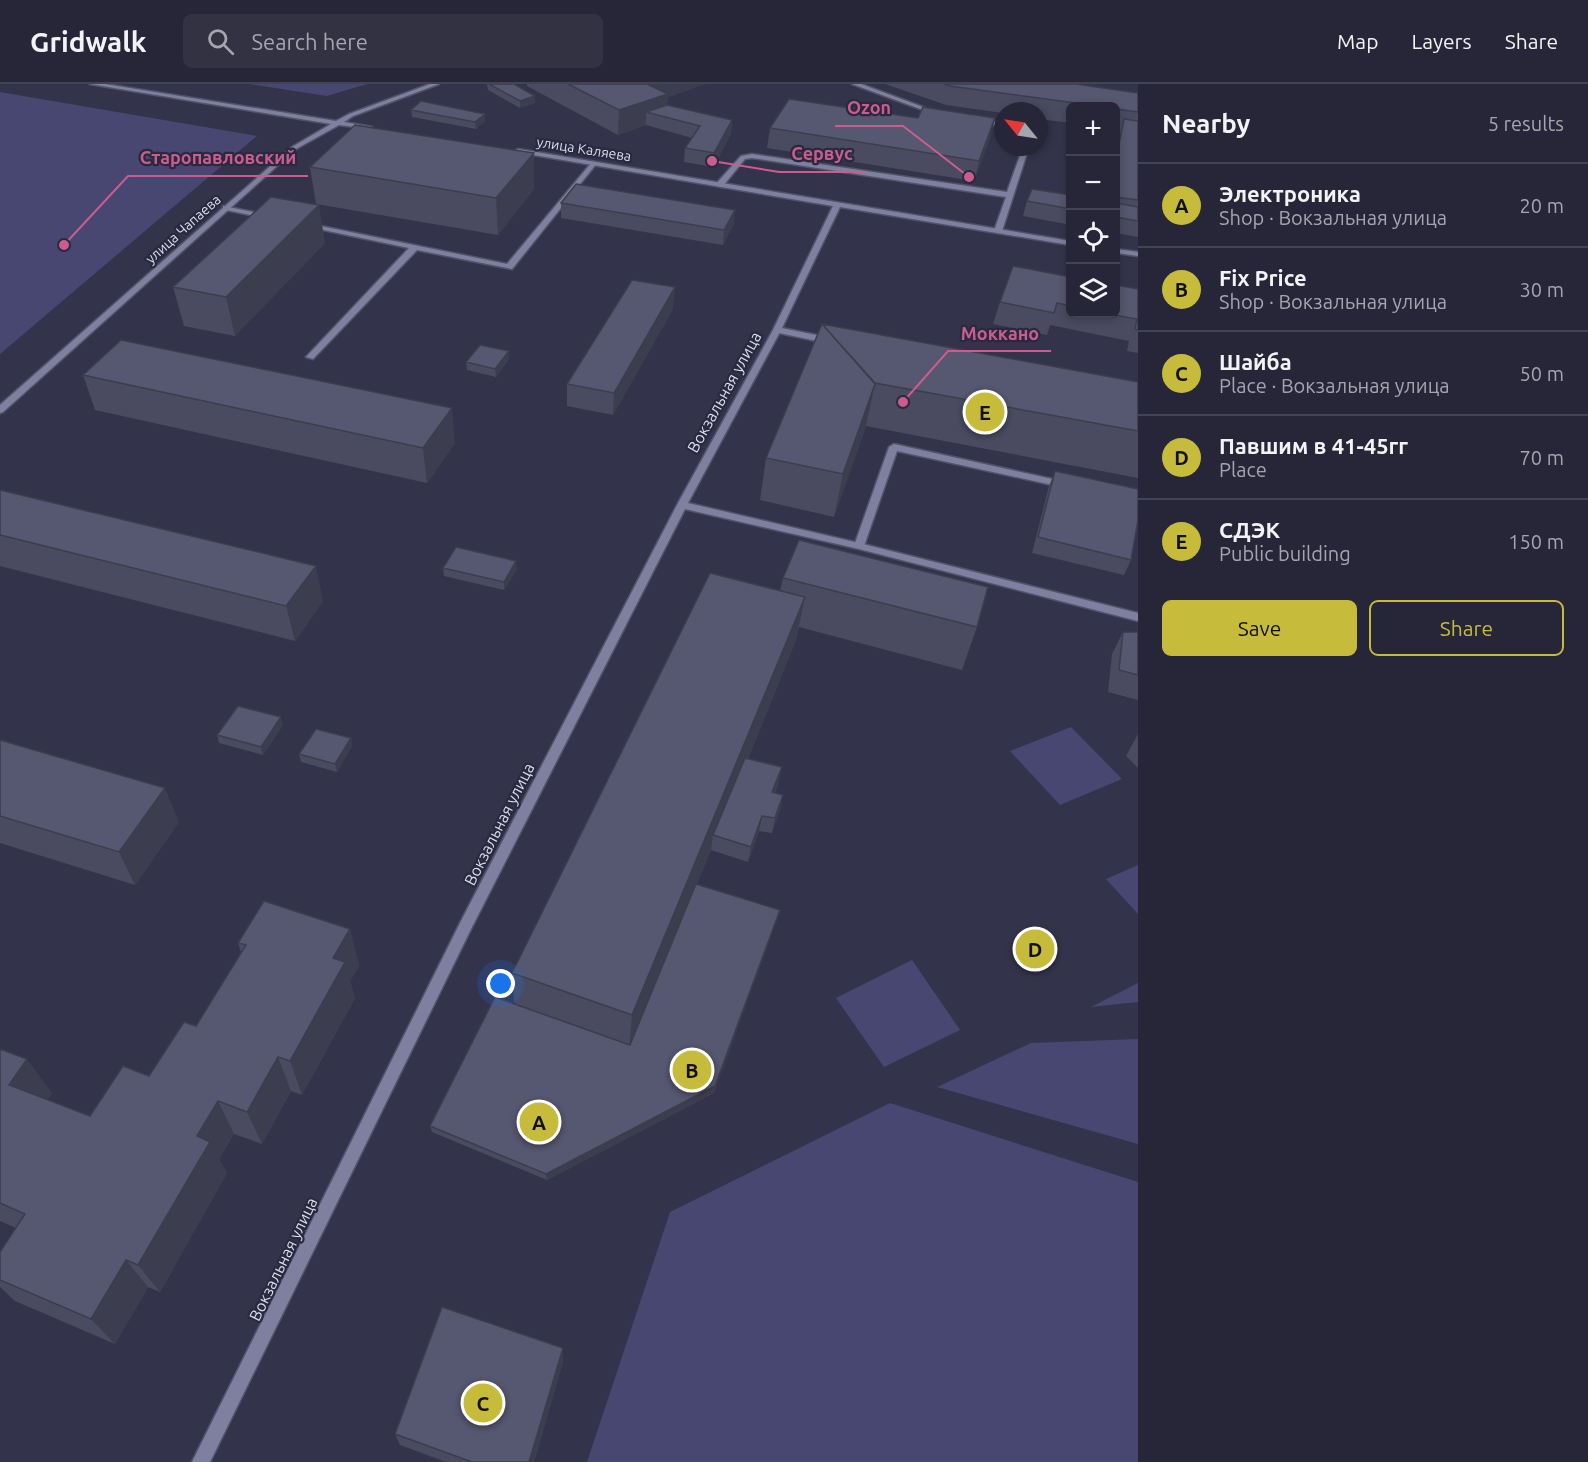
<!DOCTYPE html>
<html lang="en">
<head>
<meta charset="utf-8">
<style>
  :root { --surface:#262638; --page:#323243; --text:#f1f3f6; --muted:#a4a5ae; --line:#424353; --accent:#c7bb3c }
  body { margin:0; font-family:Ubuntu,sans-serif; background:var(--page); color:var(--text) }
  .controls { position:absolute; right:18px; top:18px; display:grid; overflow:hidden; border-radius:9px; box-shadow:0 3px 9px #0003 }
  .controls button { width:54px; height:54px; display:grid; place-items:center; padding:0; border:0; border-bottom:2px solid var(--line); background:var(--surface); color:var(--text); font:30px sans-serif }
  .compass { position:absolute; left:994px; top:18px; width:54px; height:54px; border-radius:50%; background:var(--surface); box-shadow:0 3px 9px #0003; rotate:300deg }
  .you { position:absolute; left:501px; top:900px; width:21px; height:21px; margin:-15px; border:4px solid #fff; border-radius:50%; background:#1a73e8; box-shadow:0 0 0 9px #1a73e833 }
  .badge { display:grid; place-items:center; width:39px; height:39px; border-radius:50%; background:var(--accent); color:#111; font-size:20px; font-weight:700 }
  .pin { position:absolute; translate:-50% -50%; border:3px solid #fff; box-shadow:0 2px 6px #0006 }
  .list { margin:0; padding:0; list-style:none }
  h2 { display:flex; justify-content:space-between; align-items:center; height:78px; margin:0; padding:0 24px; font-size:26px }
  h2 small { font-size:20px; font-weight:400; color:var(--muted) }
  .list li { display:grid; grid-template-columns:39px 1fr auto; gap:18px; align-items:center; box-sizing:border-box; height:84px; padding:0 24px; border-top:2px solid var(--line) }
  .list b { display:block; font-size:22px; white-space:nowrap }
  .list p { margin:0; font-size:20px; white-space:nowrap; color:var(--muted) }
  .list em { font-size:20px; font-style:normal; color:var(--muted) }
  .actions { display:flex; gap:12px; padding:18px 24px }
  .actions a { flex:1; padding:14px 0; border:2px solid var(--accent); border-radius:9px; text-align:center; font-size:21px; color:var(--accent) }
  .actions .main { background:var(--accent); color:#111 }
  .icon { flex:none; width:33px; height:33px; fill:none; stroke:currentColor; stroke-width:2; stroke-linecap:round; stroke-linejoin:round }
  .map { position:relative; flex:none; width:1138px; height:1378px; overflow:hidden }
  header { display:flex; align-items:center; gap:36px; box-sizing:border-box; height:84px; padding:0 30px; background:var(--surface); border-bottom:2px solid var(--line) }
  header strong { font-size:28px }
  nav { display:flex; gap:33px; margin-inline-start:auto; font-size:21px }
  .search { width:420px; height:54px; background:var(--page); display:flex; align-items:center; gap:15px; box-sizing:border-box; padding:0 21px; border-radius:9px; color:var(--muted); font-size:22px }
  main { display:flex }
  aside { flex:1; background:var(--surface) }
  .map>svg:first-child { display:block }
  .green { fill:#484771 }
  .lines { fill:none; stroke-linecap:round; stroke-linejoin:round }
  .service-casing { stroke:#525268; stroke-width:3 }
  .minor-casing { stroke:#525268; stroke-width:3 }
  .service { fill:#7f809f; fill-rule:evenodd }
  .minor { fill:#7f809f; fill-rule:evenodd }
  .wall { fill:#4a4b60 }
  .shaded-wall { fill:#3c3d4e }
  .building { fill:#565770; stroke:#3c3d4e; stroke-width:1.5 }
  .labels { text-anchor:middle; stroke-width:4.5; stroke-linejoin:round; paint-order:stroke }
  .far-street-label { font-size:14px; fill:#dddded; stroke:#292940 }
  .street-label { font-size:16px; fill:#dddded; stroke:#292940 }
  .leader { fill:none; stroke:#cb5d8e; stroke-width:2 }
  .callout-dot { fill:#cb5d8e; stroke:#292940; stroke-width:2 }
  .callout-label { font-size:18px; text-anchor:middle; font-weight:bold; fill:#cb5d8e; stroke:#292940; stroke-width:4.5; stroke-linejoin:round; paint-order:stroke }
</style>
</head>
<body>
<header>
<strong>Gridwalk</strong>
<div class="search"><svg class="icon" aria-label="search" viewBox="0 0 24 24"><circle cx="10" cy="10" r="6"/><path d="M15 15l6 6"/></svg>Search here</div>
<nav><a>Map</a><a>Layers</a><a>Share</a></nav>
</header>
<main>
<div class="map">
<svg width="1138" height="1378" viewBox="0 0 1138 1378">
  <rect width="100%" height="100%" fill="#33334b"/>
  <path class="green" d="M249 0H367L327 12Z
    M0 8 257 52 0 270Z
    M1071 643 1122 695 1060 721 1010 667Z
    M1138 781V830L1106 795Z
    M912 876 960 946 884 983 836 914Z
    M1138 899V918L1091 923Z
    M1138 955V1060L937 1003 1031 959Z
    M890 1019 1138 1098V1378H587L670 1128Z"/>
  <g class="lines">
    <defs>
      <path id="service" d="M852 0H861L939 29 934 30Z
        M980 35 1003 39V43L978 38 977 37Z
        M1023 63H1029L1002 147 998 149 994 147 1006 113 752 74 745 75 722 103 715 101 741 72 752 70 1007 108Z
        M592 78 597 79 512 185 417 166 313 275 306 273 409 164 309 143 305 141 306 139 507 180Z
        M223 122 269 131 273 133 269 135 226 126H223Z
        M777 243 831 254 835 257 831 260 774 248V244Z
        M894 360 1066 398 1071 401 1066 404 897 367 864 462 863 464H855L854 462 889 363Z"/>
      <path id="minor" d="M90 0H105L336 37 349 30 430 0H439L353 32 344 38 372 43V45L339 41 296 65 3 328 0 329V321L292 63 331 40Z
        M518 65 1070 157V161L840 123 781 246 688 419 859 459 1138 529V537L859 465 685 425 471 845 210 1378H192L461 837 677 421 773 246 833 122 516 68V66Z
        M1116 165 1138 168V172L1116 169Z"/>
    </defs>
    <use href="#service" class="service-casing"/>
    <use href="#minor" class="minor-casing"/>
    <use href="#service" class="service"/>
    <use href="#minor" class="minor"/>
  </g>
  <path class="wall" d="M487 0H514L535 12V19L520 24 488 6Z
    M527 0H705L668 13 667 21 732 36 731 50 713 83 684 78 685 64 692 54 646 41 618 51 527 2Z
    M885 0H1076L1138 9V153L1116 149V63L1120 46 1116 45V22H1071V39L1039 35V27H1003V29L946 21Z
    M411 26 485 30V37L476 45 412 33Z
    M770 44 990 54 974 97 767 64Z
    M310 83 534 105 498 151 316 120Z
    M1071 111V141L1023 132 1027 117Z
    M561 119 734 140 723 161 561 134Z
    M325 159 235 252 184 242 173 203Z
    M1071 193V230H1116L1138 205V269L1127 267 1129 257 1050 241 1047 251 993 240 1000 218Z
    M673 225 613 331 567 322V300Z
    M822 240 1138 298V394L866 342 834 433 760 416 766 374Z
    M509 275 496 293 467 286 466 278Z
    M83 291 455 359 427 399 95 326Z
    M1055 387 1131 476 1124 491 1032 469 1049 402Z
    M0 406 323 517 295 557 0 482Z
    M443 484 517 485 504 506 444 492Z
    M783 494 977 543 962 586 799 543 796 556 748 675 779 698 775 709 783 711 780 726 772 749 759 747 748 778 711 766 697 800 778 833 714 1009 547 1096 432 1048 430 1042 514 920 512 889 780 507Z
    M1123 548H1138V616L1108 608 1112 570Z
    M283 641 263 671 219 659 217 651Z
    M1138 650V684L1126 672Z
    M351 654 352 662 337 688 301 678 299 670Z
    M0 656 179 738 135 801 0 759Z
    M350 845 359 882 350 897 355 914 302 1011 291 1007 262 1060 234 1050 219 1075 227 1089 160 1208 148 1203 115 1260 15 1217 0 1203V1168L16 1144 0 1137V965L52 1009 47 1016 90 1032 149 992 196 942 241 868 238 859Z
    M563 1278 534 1378H446L400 1361 395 1350Z"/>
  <path class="shaded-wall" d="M643 0H705L668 13 666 33 646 28V41L618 51 619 26Z
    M535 12V19L520 24V17Z
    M485 30V37L476 45 475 38Z
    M995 34 990 54 974 97 979 77Z
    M732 36 731 50 713 83 714 69Z
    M534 69V105L498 151 496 114Z
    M319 121 325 159 235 252 226 213Z
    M735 126 734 140 723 161 724 146Z
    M675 203 673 225 613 331 614 309Z
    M509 267V275L496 293 495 285Z
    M875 300 866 342 834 433 843 390Z
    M452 324 455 359 427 399 423 364Z
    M516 477 517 485 504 506V498Z
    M316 482 323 517 295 557 286 522Z
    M805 513 796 556 717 752 713 751 711 766 629 968 632 931Z
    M281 633 283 641 263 671 261 663Z
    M351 654 352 662 337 688 335 680Z
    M782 683 779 698 769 723 772 708Z
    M165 704 179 738 135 801 119 768Z
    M783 711 780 726 772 749 775 734Z
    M762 732 759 747 748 778 751 763Z
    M780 826 778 833 714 1009 547 1096 546 1090Z
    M350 845 359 882 350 897 355 914 302 1011 290 977 333 874Z
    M278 973 291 1007 262 1060 247 1028Z
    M27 975 52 1009 35 1034 9 1001Z
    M218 1017 234 1050 219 1075 227 1089 160 1208 138 1181 197 1052Z
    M126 1176 148 1203 115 1260 91 1235Z
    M563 1264V1278L534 1378H529Z"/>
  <path class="building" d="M489 0H514L535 12 520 17Z
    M568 0H647L668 10 619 26Z
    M944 0H1076L1138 9V28L1116 25V22H1098L950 2Z
    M789 15 918 34 923 23 995 34 979 77 770 44Z
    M421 17 485 30 475 38 411 26Z
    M667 21 732 36 714 69 685 64 700 42 646 28Z
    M1124 35 1138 37V116L1116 113V75Z
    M355 41 534 69 496 114 310 83Z
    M576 100 735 126 724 146 561 119Z
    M1032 105 1071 111V125L1027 117Z
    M271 113 319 121 226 213 173 203Z
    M1116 119 1138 123V137L1116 133Z
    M1013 182 1071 193V222L1057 219 1054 229 1000 218Z
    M632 196 675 203 614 309 567 300Z
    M1116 201 1138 205V246L1135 245 1137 235 1109 230H1116Z
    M822 240 1138 298V347L875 299Z
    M822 240 875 300 843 390 766 374Z
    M121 256 452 324 423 364 83 291Z
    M480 261 509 267 495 285 466 278Z
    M1055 387 1138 405V436L1131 476 1038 453Z
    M0 406 316 482 286 522 0 451Z
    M799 456 988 503 977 543 783 494Z
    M456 463 516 477 504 498 443 484Z
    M710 489 805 513 632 931 512 889Z
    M1123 548H1138V591L1119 586Z
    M238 622 281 633 261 663 217 651Z
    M316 645 351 654 335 680 299 670Z
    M0 656 165 704 119 768 0 732Z
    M745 674 782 683 772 708 783 711 775 734 762 732 751 763 713 751Z
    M696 800 780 826 715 1002 546 1090 430 1042 495 913 630 961Z
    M264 817 350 845 333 874 345 878 290 977 278 973 247 1028 218 1017 197 1052 210 1058 138 1181 126 1176 91 1235 0 1196V1168L25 1130 0 1119V965L27 975 9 1001 90 1032 123 982 149 992 184 938 196 942 246 861 238 859Z
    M442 1223 563 1264 529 1378H472L395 1350Z"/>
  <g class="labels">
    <g class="far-street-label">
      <text transform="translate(584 65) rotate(9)" y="5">улица Каляева</text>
      <text transform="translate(183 145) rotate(-42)" y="5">улица Чапаева</text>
    </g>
    <g class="street-label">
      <text transform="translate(724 308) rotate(-61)" y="6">Вокзальная улица</text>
      <text transform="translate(499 740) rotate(-63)" y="6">Вокзальная улица</text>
      <text transform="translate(283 1175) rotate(-64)" y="6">Вокзальная улица</text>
    </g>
  </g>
  <path class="leader" d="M969 93L903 42H835M712 77L779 88H865M64 161L128 92H308M903 318L948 267H1051"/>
  <g class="callout-dot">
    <circle cx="969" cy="93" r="6"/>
    <circle cx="712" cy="77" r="6"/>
    <circle cx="64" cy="161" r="6"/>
    <circle cx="903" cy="318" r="6"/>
  </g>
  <g class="callout-label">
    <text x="869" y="30">Ozon</text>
    <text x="822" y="76">Сервус</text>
    <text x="218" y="80">Старопавловский</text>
    <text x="1000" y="256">Моккано</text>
  </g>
</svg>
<div class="controls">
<button>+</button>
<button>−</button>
<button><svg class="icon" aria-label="locate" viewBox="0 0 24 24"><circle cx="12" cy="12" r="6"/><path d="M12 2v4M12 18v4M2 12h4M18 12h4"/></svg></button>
<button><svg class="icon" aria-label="layers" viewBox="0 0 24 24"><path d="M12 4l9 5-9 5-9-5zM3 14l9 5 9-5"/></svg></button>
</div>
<svg class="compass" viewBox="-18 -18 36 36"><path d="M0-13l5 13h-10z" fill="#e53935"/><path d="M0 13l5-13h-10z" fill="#a4a5ae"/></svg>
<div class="you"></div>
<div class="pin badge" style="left:539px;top:1038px">A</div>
<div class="pin badge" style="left:692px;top:986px">B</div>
<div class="pin badge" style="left:483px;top:1319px">C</div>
<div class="pin badge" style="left:1035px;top:865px">D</div>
<div class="pin badge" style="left:985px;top:328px">E</div>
</div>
<aside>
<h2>Nearby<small>5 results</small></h2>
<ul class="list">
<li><span class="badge">A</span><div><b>Электроника</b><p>Shop · Вокзальная улица</p></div><em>20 m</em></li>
<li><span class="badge">B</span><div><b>Fix Price</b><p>Shop · Вокзальная улица</p></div><em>30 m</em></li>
<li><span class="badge">C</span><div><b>Шайба</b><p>Place · Вокзальная улица</p></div><em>50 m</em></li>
<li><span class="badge">D</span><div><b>Павшим в 41-45гг</b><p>Place</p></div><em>70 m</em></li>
<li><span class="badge">E</span><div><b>СДЭК</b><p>Public building</p></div><em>150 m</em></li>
</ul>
<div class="actions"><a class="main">Save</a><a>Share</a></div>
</aside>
</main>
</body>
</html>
